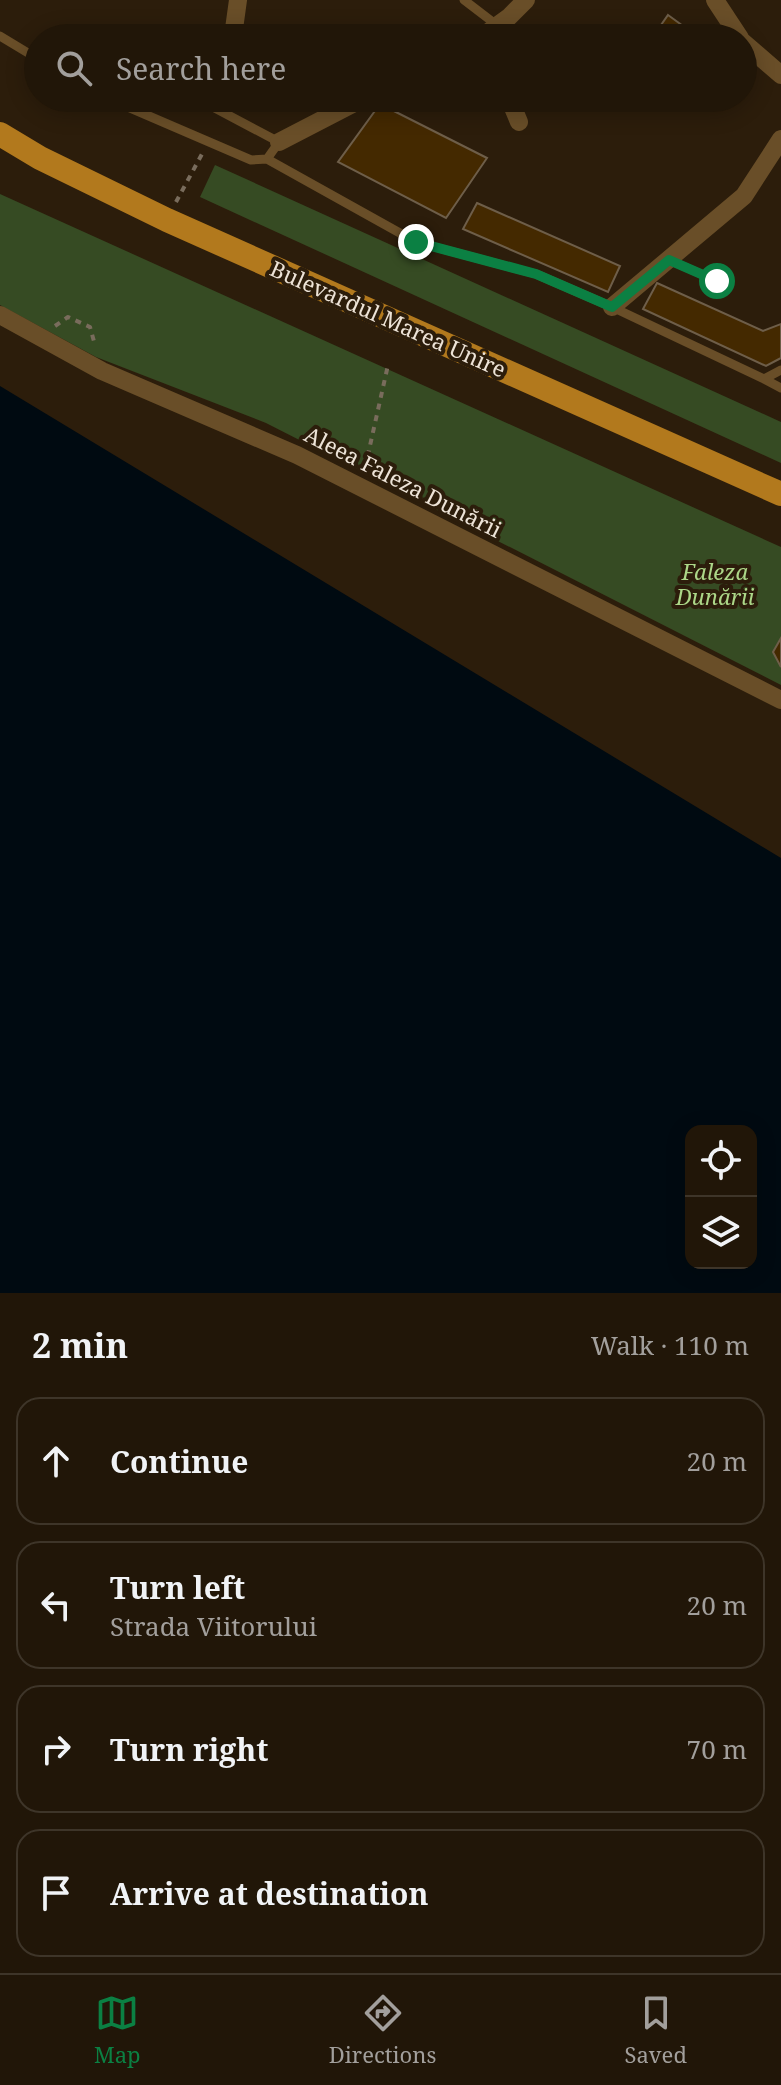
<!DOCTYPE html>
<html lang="en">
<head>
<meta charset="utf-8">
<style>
  :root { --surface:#211608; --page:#2d2316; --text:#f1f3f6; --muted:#a29f9c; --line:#3e3529; --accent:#0b8043 }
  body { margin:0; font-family:"Noto Serif",serif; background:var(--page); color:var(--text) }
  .controls { position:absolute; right:24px; bottom:24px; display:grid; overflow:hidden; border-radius:16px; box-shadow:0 4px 20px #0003 }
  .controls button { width:72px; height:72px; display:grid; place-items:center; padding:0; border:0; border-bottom:2px solid var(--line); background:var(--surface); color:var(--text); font:40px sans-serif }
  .stop { position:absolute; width:24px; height:24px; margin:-18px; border:6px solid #0b8043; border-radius:50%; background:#fff }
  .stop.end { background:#0b8043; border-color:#fff; box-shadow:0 2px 8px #0008 }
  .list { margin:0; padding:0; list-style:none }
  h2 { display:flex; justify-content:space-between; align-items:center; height:104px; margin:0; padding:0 32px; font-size:34px }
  h2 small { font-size:26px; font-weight:400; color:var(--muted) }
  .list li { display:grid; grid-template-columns:52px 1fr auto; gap:24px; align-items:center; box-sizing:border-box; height:128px; margin:0 16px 16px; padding:0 16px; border:2px solid var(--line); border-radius:24px }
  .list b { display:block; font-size:30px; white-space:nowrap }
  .list p { margin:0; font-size:26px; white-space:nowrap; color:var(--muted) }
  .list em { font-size:26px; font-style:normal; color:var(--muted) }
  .icon { flex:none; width:44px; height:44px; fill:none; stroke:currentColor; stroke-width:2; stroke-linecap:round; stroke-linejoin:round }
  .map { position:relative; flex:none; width:781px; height:1293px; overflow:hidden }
  .search { position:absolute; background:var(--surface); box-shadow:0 4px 20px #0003; left:24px; right:24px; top:24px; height:88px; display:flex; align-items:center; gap:20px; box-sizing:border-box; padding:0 28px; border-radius:44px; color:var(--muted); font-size:30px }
  .sheet { height:680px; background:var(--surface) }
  nav { display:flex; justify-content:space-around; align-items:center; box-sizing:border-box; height:112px; border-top:2px solid var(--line); background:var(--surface); font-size:22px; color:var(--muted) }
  nav a { display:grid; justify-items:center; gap:4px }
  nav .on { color:var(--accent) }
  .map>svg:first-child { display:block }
  .green { fill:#364b23 }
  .water { fill:#000a11; fill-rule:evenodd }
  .building { fill:#442900; stroke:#6e5e49; stroke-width:2 }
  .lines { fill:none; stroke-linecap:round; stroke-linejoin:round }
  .path { stroke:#796c5c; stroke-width:4; stroke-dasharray:6 6; stroke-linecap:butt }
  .lane { stroke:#694e28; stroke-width:9 }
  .street { stroke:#694e28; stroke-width:18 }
  .primary { stroke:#b2791d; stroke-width:24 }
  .route { stroke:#0b8043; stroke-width:10 }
  .labels { text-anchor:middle; stroke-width:8; stroke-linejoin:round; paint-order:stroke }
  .street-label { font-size:22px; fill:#ede3d7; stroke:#2c1d0b }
  .park-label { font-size:22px; font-style:italic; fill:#acd788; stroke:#2c1d0b }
</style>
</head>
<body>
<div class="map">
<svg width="781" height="1293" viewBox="0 0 781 1293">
  <rect width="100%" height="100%" fill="#2c1d0b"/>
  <path class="green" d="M215 165 781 422V463L200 197Z
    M0 194 781 547V685L266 423 96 357 0 305Z"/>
  <path class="water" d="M0 386 781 858V1293H0ZM691 1131H751V1263H691Z"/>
  <path class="building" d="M668 15 694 34 691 38H652Z
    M380 104 487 158 446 218 338 162Z
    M477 203 620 266 608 292 463 229Z
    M657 283 763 331 781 324V358L766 366 643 309Z
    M781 638V667L773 652Z"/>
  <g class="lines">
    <path class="path" d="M176 202 202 154
      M55 326 68 317 90 327 95 345
      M365 468 388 365"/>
    <path class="lane" d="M464 0 498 26
      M0 36 38 59
      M107 98 251 160 267 159 279 142 196 98
      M267 159 416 242 536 274 612 307 764 379 781 370
      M669 260 717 281
      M764 379 781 388"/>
    <path class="street" d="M715 0 740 38
      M229 38 234 29 238 0
      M480 38 509 17 526 0
      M743 42 781 75
      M197 98H198
      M509 98 519 122
      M279 142 364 98
      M612 307 744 196 781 139
      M0 315 102 371 297 455 781 700"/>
    <path class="primary" d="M0 134 40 158 167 220 781 494"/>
  </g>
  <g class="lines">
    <path class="route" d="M416 242 536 274 612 307 669 260 717 281"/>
  </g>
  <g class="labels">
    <g class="street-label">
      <text transform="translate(388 319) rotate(24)" y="8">Bulevardul Marea Unire</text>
      <text transform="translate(403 482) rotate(27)" y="8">Aleea Faleza Dunării</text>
    </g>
    <g class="park-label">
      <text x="715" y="580">Faleza<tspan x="715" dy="25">Dunării</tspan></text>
    </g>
  </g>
</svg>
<div class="controls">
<button><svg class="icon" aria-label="locate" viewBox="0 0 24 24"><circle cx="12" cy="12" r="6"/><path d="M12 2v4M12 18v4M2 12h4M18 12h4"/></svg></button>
<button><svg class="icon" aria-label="layers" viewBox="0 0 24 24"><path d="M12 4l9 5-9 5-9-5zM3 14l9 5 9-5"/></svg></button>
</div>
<div class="stop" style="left:717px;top:281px"></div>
<div class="stop end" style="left:416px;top:242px"></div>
<div class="search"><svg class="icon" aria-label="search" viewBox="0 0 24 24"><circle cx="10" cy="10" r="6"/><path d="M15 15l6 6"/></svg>Search here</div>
</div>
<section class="sheet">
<h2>2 min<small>Walk · 110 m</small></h2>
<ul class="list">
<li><svg class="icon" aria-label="ahead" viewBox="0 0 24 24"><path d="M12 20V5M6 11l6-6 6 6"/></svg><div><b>Continue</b></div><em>20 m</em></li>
<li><svg class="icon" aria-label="left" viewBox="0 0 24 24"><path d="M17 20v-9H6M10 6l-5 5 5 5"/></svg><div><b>Turn left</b><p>Strada Viitorului</p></div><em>20 m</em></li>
<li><svg class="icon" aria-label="right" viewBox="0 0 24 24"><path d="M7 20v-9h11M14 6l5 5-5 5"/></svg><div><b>Turn right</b></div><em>70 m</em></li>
<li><svg class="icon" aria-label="arrive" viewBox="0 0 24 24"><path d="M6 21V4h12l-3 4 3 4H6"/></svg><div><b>Arrive at destination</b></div></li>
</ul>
</section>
<nav>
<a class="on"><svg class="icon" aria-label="map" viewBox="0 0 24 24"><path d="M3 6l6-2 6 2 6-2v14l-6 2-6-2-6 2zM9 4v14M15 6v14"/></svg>Map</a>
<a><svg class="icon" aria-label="directions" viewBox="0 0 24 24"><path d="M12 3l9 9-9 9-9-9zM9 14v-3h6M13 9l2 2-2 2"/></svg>Directions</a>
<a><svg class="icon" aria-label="saved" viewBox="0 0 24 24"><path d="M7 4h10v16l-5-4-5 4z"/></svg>Saved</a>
</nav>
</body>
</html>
